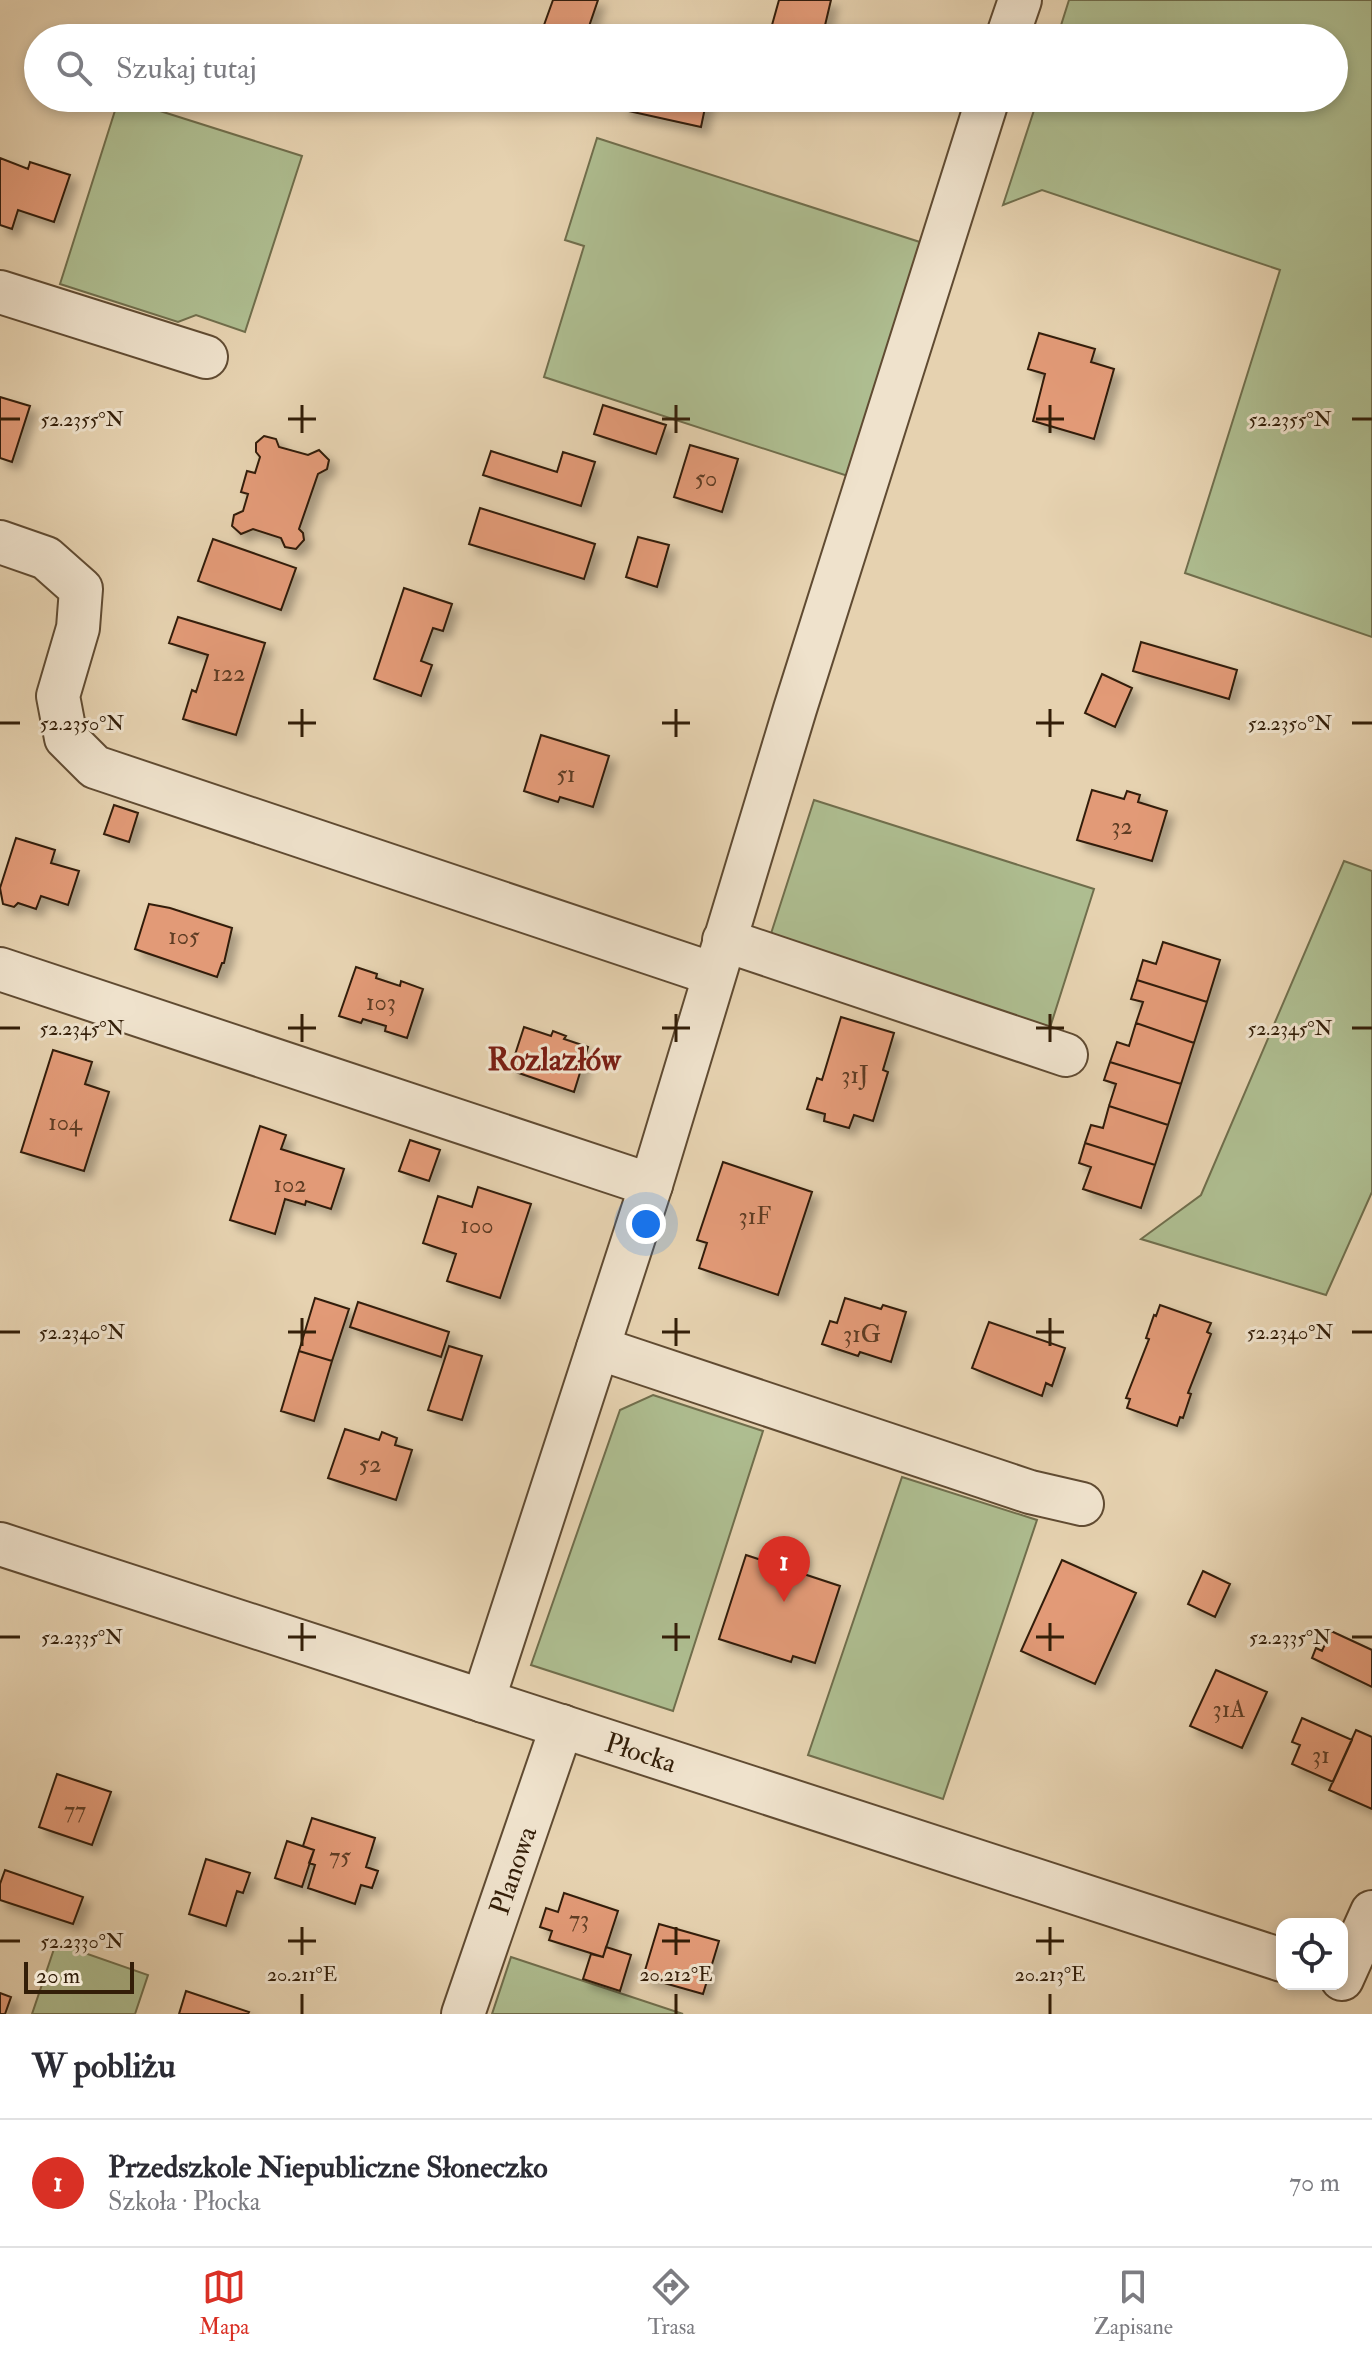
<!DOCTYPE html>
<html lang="pl">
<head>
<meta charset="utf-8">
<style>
  :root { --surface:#fff; --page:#f2f2f3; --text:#2b2b33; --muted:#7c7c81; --line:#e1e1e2; --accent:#d93025 }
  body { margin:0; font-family:"IM FELL Double Pica",serif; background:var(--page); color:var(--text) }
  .controls { position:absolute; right:24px; bottom:24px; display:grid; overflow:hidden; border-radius:16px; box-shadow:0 4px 12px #0003 }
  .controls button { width:72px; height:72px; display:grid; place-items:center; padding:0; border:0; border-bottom:2px solid var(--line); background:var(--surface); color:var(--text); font:40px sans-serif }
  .scale { position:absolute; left:24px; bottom:20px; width:110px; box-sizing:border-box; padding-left:8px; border:4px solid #331e08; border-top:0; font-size:22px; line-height:28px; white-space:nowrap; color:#331e08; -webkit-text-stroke:6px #efe2cc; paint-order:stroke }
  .you { position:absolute; left:646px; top:1224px; width:28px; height:28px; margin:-20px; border:6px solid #fff; border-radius:50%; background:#1a73e8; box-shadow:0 0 0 12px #1a73e833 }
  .badge { display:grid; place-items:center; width:52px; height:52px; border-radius:50%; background:var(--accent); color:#fff; font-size:26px; font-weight:700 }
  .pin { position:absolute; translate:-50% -66px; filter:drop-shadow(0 2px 4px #0008) }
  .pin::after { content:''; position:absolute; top:42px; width:28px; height:24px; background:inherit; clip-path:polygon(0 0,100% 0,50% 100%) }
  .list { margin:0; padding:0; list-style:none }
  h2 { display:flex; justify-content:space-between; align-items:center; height:104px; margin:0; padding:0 32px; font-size:34px }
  h2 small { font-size:26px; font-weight:400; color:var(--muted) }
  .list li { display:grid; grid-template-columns:52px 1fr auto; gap:24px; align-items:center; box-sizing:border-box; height:128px; padding:0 32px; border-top:2px solid var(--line) }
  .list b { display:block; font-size:30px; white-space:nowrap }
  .list p { margin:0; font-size:26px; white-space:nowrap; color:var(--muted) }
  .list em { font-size:26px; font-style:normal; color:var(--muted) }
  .icon { flex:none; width:44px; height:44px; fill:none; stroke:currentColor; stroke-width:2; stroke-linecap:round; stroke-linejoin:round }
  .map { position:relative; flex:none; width:1372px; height:2014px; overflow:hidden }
  .search { position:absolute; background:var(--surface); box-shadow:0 4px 12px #0003; left:24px; right:24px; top:24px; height:88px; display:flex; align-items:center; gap:20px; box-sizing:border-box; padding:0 28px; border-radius:44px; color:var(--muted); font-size:30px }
  .sheet { height:232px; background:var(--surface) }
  nav { display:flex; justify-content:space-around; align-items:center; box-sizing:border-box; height:112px; border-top:2px solid var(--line); background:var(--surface); font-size:22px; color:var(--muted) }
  nav a { display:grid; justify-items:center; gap:4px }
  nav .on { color:var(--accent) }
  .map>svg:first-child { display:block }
  .green { fill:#aebd90; stroke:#706e4c; stroke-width:2 }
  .building { fill:#e29a77; stroke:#331e08; stroke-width:2; filter:url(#shadow) }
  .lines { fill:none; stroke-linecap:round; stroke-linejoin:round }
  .minor-casing { stroke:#604b32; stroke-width:46 }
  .minor { stroke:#efe2cc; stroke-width:42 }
  .ticks { fill:none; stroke:#331e08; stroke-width:3 }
  .labels { text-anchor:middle; stroke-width:6; stroke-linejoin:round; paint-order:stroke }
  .number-label { font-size:24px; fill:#5f3d24 }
  .street-label { font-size:28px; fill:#331e08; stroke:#efe2cc }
  .quarter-label { font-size:32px; font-weight:bold; fill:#7a1f14; stroke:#efe2cc }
  .ticks-label { font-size:20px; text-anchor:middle; fill:#331e08; stroke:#efe2cc; stroke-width:6; stroke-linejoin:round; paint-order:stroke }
</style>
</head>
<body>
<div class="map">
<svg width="1372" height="2014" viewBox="0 0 1372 2014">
  <defs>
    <filter id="shadow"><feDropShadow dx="7" dy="7" stdDeviation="4" flood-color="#0004"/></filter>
  </defs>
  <rect width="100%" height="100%" fill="#e6d2b0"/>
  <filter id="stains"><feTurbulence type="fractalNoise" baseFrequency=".0025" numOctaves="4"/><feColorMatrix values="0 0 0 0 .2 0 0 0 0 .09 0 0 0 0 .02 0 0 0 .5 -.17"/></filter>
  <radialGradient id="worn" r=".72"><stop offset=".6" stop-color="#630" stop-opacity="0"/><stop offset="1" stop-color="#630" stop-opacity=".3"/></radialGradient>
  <path class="green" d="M1069 0H1372V637L1185 573 1280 270 1042 190 1003 205 1038 98H1334V38H1057Z
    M119 98 302 156 245 332 196 315 178 322 60 284Z
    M597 138 926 244 854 478 544 377 584 246 565 240Z
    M814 800 1094 889 1048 1034 767 946Z
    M1344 861 1372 871V1192L1326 1295 1141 1239 1201 1195Z
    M653 1395 763 1431 673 1711 531 1665 620 1410Z
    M902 1477 1037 1520 943 1799 808 1755Z
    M56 1943 148 1975 135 2014H32Z
    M511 1957 683 2014H492Z"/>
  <path class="building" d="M553 0H598L585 38 544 25Z
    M779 0H831L822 38 772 25Z
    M627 98H707L701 127 624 110Z
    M0 158 28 169 30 162 70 175 54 222 18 210 12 229 0 225Z
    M1039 333 1095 349 1091 362 1114 369 1094 439 1033 421 1045 374 1028 369Z
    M0 397 30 406 12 462 0 458Z
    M603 405 666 425 656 454 594 434Z
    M264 436 276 439 279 447 308 455 319 450 329 460 327 469 318 474 299 529 303 533 304 540 296 549 285 547 281 538 253 529 241 534 232 526 234 515 243 511 248 494 241 492 247 471 255 473 260 457 256 452V443Z
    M690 445 738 459 722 512 674 497Z
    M491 451 557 472 563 452 595 462 581 506 483 475Z
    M480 508 595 544 584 579 469 544Z
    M638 537 669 545 657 587 626 577Z
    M213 539 296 568 281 610 198 581Z
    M404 588 452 604 443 631 433 628 421 661 432 665 421 696 374 679Z
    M178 617 265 643 236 735 183 719 192 690 196 692 208 655 169 643Z
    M1141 642 1237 670 1229 699 1133 671Z
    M1102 674 1132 688 1115 727 1085 713Z
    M541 735 609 756 593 807 560 797 558 802 524 791Z
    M1092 790 1124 799 1127 791 1140 795 1138 802 1167 811 1152 861 1077 840Z
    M114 805 138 813 129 842 104 834Z
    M16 838 55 850 51 863 79 871 68 905 41 896 36 909 18 903 14 907 3 904 0 888Z
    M149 904 170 908 232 928 224 963H222L217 977 135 949Z
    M1163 942 1220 960 1207 1002 1137 980 1143 960 1156 964Z
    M356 967 377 974 376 978 400 986 401 981 423 989 407 1038 385 1031 386 1026 363 1019 361 1023 339 1016Z
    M1137 980 1207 1002 1194 1043 1136 1023 1143 1002 1131 999Z
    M841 1017 894 1033 883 1070 888 1072 873 1121 854 1115 849 1128 824 1121 825 1114 807 1109 817 1078 822 1080Z
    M1136 1023 1194 1043 1181 1084 1110 1062 1117 1042 1129 1046Z
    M524 1027 551 1036 553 1031 566 1036 564 1039 588 1047 574 1092 510 1070Z
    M53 1050 92 1062 85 1084 109 1092 84 1171 21 1152Z
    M1110 1062 1181 1084 1168 1125 1109 1106 1116 1084 1104 1080Z
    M1109 1106 1168 1125 1155 1165 1085 1143 1091 1125 1103 1128Z
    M260 1126 286 1135 281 1149 344 1169 331 1209 306 1201 305 1205 285 1199 275 1234 230 1220Z
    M410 1140 440 1150 429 1181 399 1171Z
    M1085 1143 1155 1165 1141 1208 1083 1189 1091 1167 1079 1163Z
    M723 1162 812 1192 778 1295 699 1268 707 1243 697 1240Z
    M478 1187 531 1204 500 1298 447 1281 456 1254 423 1243 438 1196 472 1207Z
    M315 1298 349 1309 332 1361 299 1351Z
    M845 1298 881 1309 883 1305 906 1312 891 1362 860 1352 858 1356 822 1344 830 1321 837 1323Z
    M358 1302 449 1332 441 1357 350 1327Z
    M1160 1305 1211 1323 1207 1332 1211 1334 1188 1393 1191 1394 1183 1418 1180 1417 1177 1426 1127 1408 1130 1399 1126 1398 1149 1339 1146 1338 1154 1315 1156 1316Z
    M989 1322 1065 1348 1052 1386 1046 1383 1042 1396 972 1368Z
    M449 1346 482 1356 462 1420 428 1410Z
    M299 1351 332 1361 314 1421 281 1411Z
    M345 1429 379 1440 382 1432 397 1438 395 1445 412 1450 396 1500 328 1478Z
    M746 1555 840 1586 815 1663 793 1656 791 1662 719 1639Z
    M1062 1560 1136 1593 1095 1684 1021 1651Z
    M1203 1571 1230 1584 1215 1617 1188 1604Z
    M1331 1631 1372 1650V1687L1312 1658 1316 1648 1322 1651Z
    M1216 1670 1267 1692 1242 1748 1190 1726Z
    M1302 1718 1352 1740 1333 1782 1292 1764 1300 1745 1292 1742Z
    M1356 1730 1372 1737V1809L1329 1790Z
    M57 1774 111 1792 92 1845 39 1827Z
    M312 1818 375 1838 366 1867 378 1871 372 1888 361 1885 355 1904 308 1888 315 1865 309 1863 314 1850 303 1846Z
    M287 1841 314 1850 302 1887 275 1878Z
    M206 1859 250 1873 243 1893 237 1891 226 1926 189 1914Z
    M5 1870 83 1897 73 1924 0 1900V1884Z
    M564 1893 618 1911 603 1957 549 1940 552 1931 540 1927 546 1908 558 1912Z
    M659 1924 719 1941 703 1994 643 1977Z
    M606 1947 631 1955 620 1991 583 1979 591 1954 603 1957Z
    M186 1991 249 2012 248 2014H179Z
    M0 1993 11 1997 5 2014H0Z"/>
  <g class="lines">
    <defs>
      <g id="minor">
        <path d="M1007 38 1020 0"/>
        <path d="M0 292 206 357"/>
        <path d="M0 542 46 558 81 589 78 628 58 696 66 738 95 767 713 974"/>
        <path d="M724 940 1066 1055"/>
        <path d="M0 969 651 1185"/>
        <path d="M598 1348 1030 1492 1082 1504"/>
        <path id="s1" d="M0 1544 1282 1960"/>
        <path d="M483 1701 651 1185 795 709 988 98"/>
        <path d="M1342 1979 1372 1912"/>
        <path id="s2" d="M463 2014 562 1726"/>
      </g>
    </defs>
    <use href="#minor" class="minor-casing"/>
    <use href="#minor" class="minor"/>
  </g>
  <path class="ticks" d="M302 405V433M676 405V433M1050 405V433M0 419H20M288 419H316M662 419H690M1036 419H1064M1352 419H1372M302 709V737M676 709V737M1050 709V737M0 723H20M288 723H316M662 723H690M1036 723H1064M1352 723H1372M302 1014V1042M676 1014V1042M1050 1014V1042M0 1028H20M288 1028H316M662 1028H690M1036 1028H1064M1352 1028H1372M302 1318V1346M676 1318V1346M1050 1318V1346M0 1332H20M288 1332H316M662 1332H690M1036 1332H1064M1352 1332H1372M302 1623V1651M676 1623V1651M1050 1623V1651M0 1637H20M288 1637H316M662 1637H690M1036 1637H1064M1352 1637H1372M302 1927V1955M676 1927V1955M1050 1927V1955M0 1941H20M288 1941H316M662 1941H690M1036 1941H1064M302 1994V2014M676 1994V2014M1050 1994V2014"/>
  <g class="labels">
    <g class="number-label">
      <text x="706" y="486">50</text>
      <text x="229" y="681">122</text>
      <text x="566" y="782">51</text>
      <text x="1122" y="834">32</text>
      <text x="184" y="944">105</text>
      <text x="381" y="1010">103</text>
      <text x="855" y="1083">31J</text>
      <text x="65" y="1130">104</text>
      <text x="290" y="1192">102</text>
      <text x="755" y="1224">31F</text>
      <text x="477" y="1233">100</text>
      <text x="862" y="1342">31G</text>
      <text x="370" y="1472">52</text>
      <text x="1229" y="1717">31A</text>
      <text x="1321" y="1763">31</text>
      <text x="75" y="1818">77</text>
      <text x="340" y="1864">75</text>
      <text x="579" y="1927">73</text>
    </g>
    <g class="street-label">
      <text dy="10" stroke="none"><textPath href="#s1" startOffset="674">Płocka</textPath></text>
      <text dy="10" stroke="none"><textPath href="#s2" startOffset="152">Planowa</textPath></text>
    </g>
    <g class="quarter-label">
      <text x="554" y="1070">Rozlazłów</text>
    </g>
  </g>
  <g class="ticks-label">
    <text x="82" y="426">52.2355°N</text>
    <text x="1290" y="426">52.2355°N</text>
    <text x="82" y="730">52.2350°N</text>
    <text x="1290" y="730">52.2350°N</text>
    <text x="82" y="1035">52.2345°N</text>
    <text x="1290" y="1035">52.2345°N</text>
    <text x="82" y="1339">52.2340°N</text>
    <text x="1290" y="1339">52.2340°N</text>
    <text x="82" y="1644">52.2335°N</text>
    <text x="1290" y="1644">52.2335°N</text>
    <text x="82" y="1948">52.2330°N</text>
    <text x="302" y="1981">20.211°E</text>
    <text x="676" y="1981">20.212°E</text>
    <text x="1050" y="1981">20.213°E</text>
  </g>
  <rect width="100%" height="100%" filter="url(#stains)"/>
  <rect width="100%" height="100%" fill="url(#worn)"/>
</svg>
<div class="controls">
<button><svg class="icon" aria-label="locate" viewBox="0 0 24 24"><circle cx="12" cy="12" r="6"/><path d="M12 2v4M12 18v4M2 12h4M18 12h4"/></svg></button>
</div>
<div class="scale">20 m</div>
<div class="you"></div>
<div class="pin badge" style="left:784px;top:1602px">1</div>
<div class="search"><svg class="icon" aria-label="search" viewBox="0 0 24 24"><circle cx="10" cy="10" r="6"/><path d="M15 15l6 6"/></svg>Szukaj tutaj</div>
</div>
<section class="sheet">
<h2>W pobliżu<small></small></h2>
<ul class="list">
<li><span class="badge">1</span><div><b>Przedszkole Niepubliczne Słoneczko</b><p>Szkoła · Płocka</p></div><em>70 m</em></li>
</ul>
</section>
<nav>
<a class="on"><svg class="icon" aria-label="map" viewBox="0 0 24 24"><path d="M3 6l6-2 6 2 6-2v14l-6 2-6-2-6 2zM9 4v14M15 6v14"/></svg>Mapa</a>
<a><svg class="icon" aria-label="directions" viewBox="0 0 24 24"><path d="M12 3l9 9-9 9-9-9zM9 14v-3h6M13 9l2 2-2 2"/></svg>Trasa</a>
<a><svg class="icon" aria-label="saved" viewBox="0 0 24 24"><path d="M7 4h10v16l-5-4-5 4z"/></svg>Zapisane</a>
</nav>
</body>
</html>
